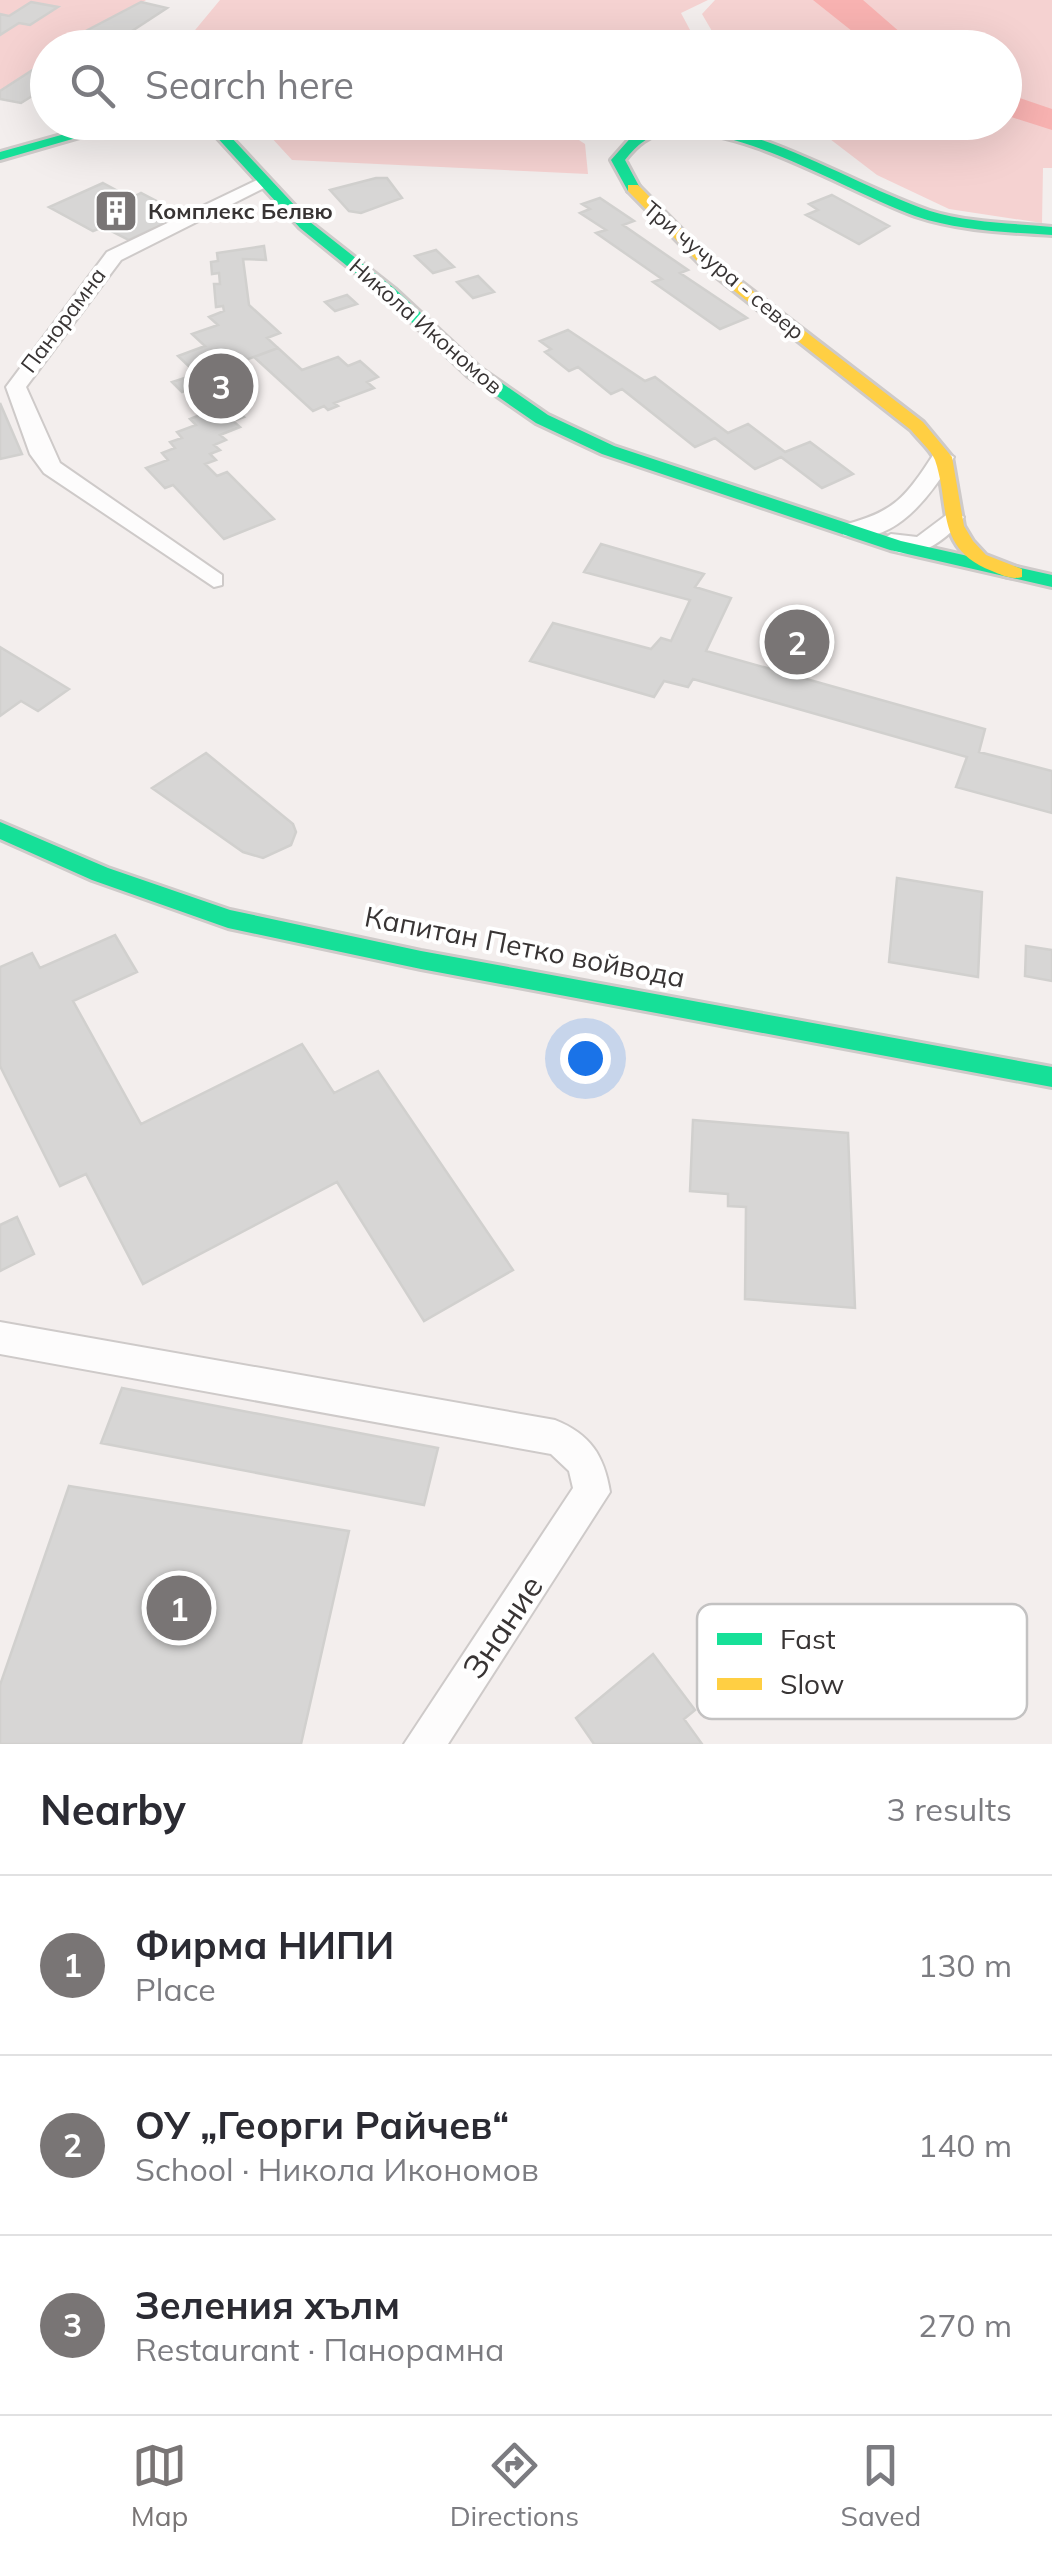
<!DOCTYPE html>
<html lang="en">
<head>
<meta charset="utf-8">
<style>
  :root { --surface:#fff; --page:#f2f2f3; --text:#2b2b33; --muted:#7c7c81; --line:#e1e1e2; --accent:#797575 }
  body { margin:0; font-family:Mulish,sans-serif; background:var(--page); color:var(--text) }
  .you { position:absolute; left:585px; top:1058px; width:35px; height:35px; margin:-25px; border:8px solid #fff; border-radius:50%; background:#1a73e8; box-shadow:0 0 0 15px #1a73e833 }
  .badge { display:grid; place-items:center; width:65px; height:65px; border-radius:50%; background:var(--accent); color:#fff; font-size:32px; font-weight:700 }
  .pin { position:absolute; translate:-50% -50%; border:5px solid #fff; box-shadow:0 2px 10px #0006 }
  .list { margin:0; padding:0; list-style:none }
  h2 { display:flex; justify-content:space-between; align-items:center; height:130px; margin:0; padding:0 40px; font-size:42px }
  h2 small { font-size:32px; font-weight:400; color:var(--muted) }
  .list li { display:grid; grid-template-columns:65px 1fr auto; gap:30px; align-items:center; box-sizing:border-box; height:180px; padding:0 40px; border-top:2px solid var(--line) }
  .list b { display:block; font-size:38px; white-space:nowrap }
  .list p { margin:0; font-size:32px; white-space:nowrap; color:var(--muted) }
  .list em { font-size:32px; font-style:normal; color:var(--muted) }
  .icon { flex:none; width:55px; height:55px; fill:none; stroke:currentColor; stroke-width:2; stroke-linecap:round; stroke-linejoin:round }
  .map { position:relative; flex:none; width:1052px; height:1744px; overflow:hidden }
  .search { position:absolute; background:var(--surface); box-shadow:0 10px 40px #0002; left:30px; right:30px; top:30px; height:110px; display:flex; align-items:center; gap:25px; box-sizing:border-box; padding:0 35px; border-radius:55px; color:var(--muted); font-size:38px }
  .sheet { height:670px; background:var(--surface) }
  nav { display:flex; justify-content:space-around; align-items:center; box-sizing:border-box; height:140px; border-top:2px solid var(--line); background:var(--surface); font-size:28px; color:var(--muted) }
  nav a { display:grid; justify-items:center; gap:5px }
  nav .on { color:var(--accent) }
  .map>svg:first-child { display:block }
  .green { fill:#f5d2d1 }
  .water { fill:#f8b2b1 }
  .building { fill:#d7d6d5; stroke:#d1d0ce; stroke-width:2.5 }
  .lines { fill:none; stroke-linecap:round; stroke-linejoin:round }
  .street-casing { stroke:#cecac9; stroke-width:4 }
  .fast-casing { stroke:#cecac9; stroke-width:6 }
  .slow-casing { stroke:#cecac9; stroke-width:6 }
  .street { fill:#fdfcfc; fill-rule:evenodd }
  .fast { fill:#16e098; fill-rule:evenodd }
  .slow { fill:#ffcf43; fill-rule:evenodd }
  .labels { text-anchor:middle; stroke-width:8; stroke-linejoin:round; paint-order:stroke }
  .far-poi-label { font-size:22px; font-weight:bold; fill:#383434; stroke:#fff; text-anchor:start }
  .far-street-label { font-size:22px; fill:#383434; stroke:#fff }
  .street-label { font-size:28px; fill:#383434; stroke:#fff }
  .near-street-label { font-size:32px; fill:#383434; stroke:#fff }
  .key { fill:#fff; stroke:#c3c2c2; stroke-width:2.5 }
  .key-label { font-size:28px; fill:#383434 }
</style>
</head>
<body>
<div class="map">
<svg width="1052" height="1744" viewBox="0 0 1052 1744">
  <rect width="100%" height="100%" fill="#f3eeed"/>
  <path class="green" d="M0 0H146L72 47 48 48 47 64 0 94Z
    M220 0H708L681 13 698 45 706 47H181Z
    M715 0H1052V168H1043L1042 223 949 209 877 175 809 123 1004 122V48L741 47 716 38 702 14Z
    M258 123H553L585 144 588 174 292 160Z"/>
  <path class="water" d="M813 0H863L917 47H872Z
    M1005 93 1052 109V130L1005 115Z"/>
  <path class="building" d="M31 2 58 7 30 25 19 23 0 35V14L9 16Z
    M141 2 167 8 106 48H66L84 35 80 34Z
    M48 60V86L21 103 0 99V91Z
    M376 178H387L402 198 361 213 349 211 330 190Z
    M103 183 131 198 141 193 183 215 129 240 103 227 93 231 49 207Z
    M832 195 889 226 859 244 806 215 818 210 809 204Z
    M600 198 634 221 623 225 688 270 680 273 747 318 720 329 653 282 662 279 596 233 606 230 580 213 590 209 582 204Z
    M264 246 266 260 243 259 249 305 280 333 267 338 278 348 229 366 235 371 225 374 249 396 230 403 244 417 233 421 240 427 220 435 226 440 214 445 220 450 210 454 216 460 205 464 217 476 227 472 274 519 224 539 173 485 165 488 146 468 168 460 162 453 175 448 170 442 182 438 177 432 196 425 190 419 200 415 195 410 207 405 202 400 215 395 204 384 182 392 172 382 197 374 178 356 205 346 192 334 218 325 209 317 224 311 223 306 216 307 214 284H220L219 273 212 274 211 262 218 261 217 253Z
    M436 250 454 267 433 273 415 256Z
    M478 276 494 292 473 298 457 282Z
    M347 295 357 304 335 311 325 302Z
    M568 330 645 381 655 377 728 433 748 424 785 452 810 442 853 474 822 488 781 457 755 469 715 438 695 447 622 389 611 394 578 367 569 371 545 352 551 349 540 341Z
    M278 348 302 370 338 357 348 366 360 361 378 377 367 382 374 388 334 403 338 406 328 410 324 406 313 411 254 357Z
    M0 403 22 454 0 459Z
    M601 544 704 574 695 587 731 598 706 651 985 729 979 752 1052 771V813L956 787 967 757 693 679 688 687 664 681 654 697 530 661 553 623 651 649 661 638 671 641 690 600 584 572Z
    M0 647 69 689 38 711 21 701 0 716Z
    M206 753 293 824 296 832 291 845 263 858 243 852 152 788Z
    M897 878 982 892 978 977 889 962Z
    M115 935 137 972 73 1001 141 1124 302 1044 334 1093 378 1071 513 1270 424 1321 337 1182 143 1284 86 1174 60 1186 0 1066V967L32 953 40 968Z
    M1026 946 1052 950V981L1025 976Z
    M693 1120 848 1133 855 1308 745 1299 746 1207 728 1206V1194L690 1191Z
    M17 1217 34 1254 0 1271V1225Z
    M122 1388 438 1448 424 1505 101 1443Z
    M69 1486 349 1531 301 1744H0V1685Z
    M653 1654 695 1710 684 1719 702 1744H594L576 1718Z"/>
  <g class="lines">
    <defs>
      <path id="street" d="M259 179 274 183 121 260 26 387 60 463 222 575V585L214 587 44 473 30 454 6 387 107 252Z
        M943 451 954 457C932 494 894 548 843 535V525C895 512 906 497 935 452Z
        M953 510 964 517C946 542 907 570 880 541L891 534 917 537Z
        M0 1322 555 1420C590 1434 604 1455 610 1492L448 1744H404L573 1488 569 1471 551 1454 0 1354Z"/>
      <path id="fast" d="M108 122H131L0 160V152Z
        M203 122H217L310 222 395 289 480 368 548 415 614 446 901 541 1052 575V587L890 550 602 454 536 423 468 376 383 295 300 228Z
        M660 125C745 113 851 185 930 211 969 223 1011 223 1052 227V235C1006 232 959 231 915 216 844 190 745 126 669 132 649 134 637 145 625 160L640 188 628 191 611 160 634 134Z
        M0 822 108 868 230 910 421 951 1052 1067V1087L421 969 228 928 92 880 0 839Z"/>
      <path id="slow" d="M628 185H638L710 258 923 422 952 457 964 526 973 541 986 555 1022 569V577C1011 580 1002 575 992 571 934 548 951 507 935 460 931 450 918 439 911 430L700 264 628 191Z"/>
    </defs>
    <use href="#street" class="street-casing"/>
    <use href="#fast" class="fast-casing"/>
    <use href="#slow" class="slow-casing"/>
    <use href="#street" class="street"/>
    <use href="#fast" class="fast"/>
    <use href="#slow" class="slow"/>
  </g>
  <defs>
    <symbol id="building-square" viewBox="-11 -11 22 22"><rect x="-9" y="-9" width="18" height="18" rx="4" fill="#797575" stroke="#fff"/><path d="M-4-6H4V6H1V3H-1V6H-4ZM-2.5-4.3h1.7v1.8h-1.7ZM.8-4.3h1.7v1.8H.8ZM-2.5-1h1.7V.8h-1.7ZM.8-1h1.7V.8H.8Z" fill="#fff"/></symbol>
  </defs>
  <g fill-rule="evenodd">
    <use href="#building-square" x="91" y="186" width="50" height="50"/>
  </g>
  <g class="labels">
    <g class="far-poi-label">
      <text x="148" y="219">Комплекс Белвю</text>
    </g>
    <g class="far-street-label">
      <text transform="translate(724 270) rotate(40)" y="8">Три чучура - север</text>
      <text transform="translate(63 320) rotate(-53)" y="8">Панорамна</text>
      <text transform="translate(426 326) rotate(41)" y="8">Никола Икономов</text>
    </g>
    <g class="street-label">
      <text transform="translate(525 947) rotate(11)" y="10">Капитан Петко войвода</text>
    </g>
    <g class="near-street-label">
      <text transform="translate(503 1627) rotate(-56)" y="11">Знание</text>
    </g>
  </g>
  <rect x="697" y="1604" width="330" height="115" rx="15" class="key"/>
  <rect x="717" y="1633" width="45" height="12" fill="#16e098"/>
  <rect x="717" y="1678" width="45" height="12" fill="#ffcf43"/>
  <g class="key-label">
    <text x="780" y="1649">Fast</text>
    <text x="780" y="1694">Slow</text>
  </g>
</svg>
<div class="you"></div>
<div class="pin badge" style="left:179px;top:1608px">1</div>
<div class="pin badge" style="left:797px;top:642px">2</div>
<div class="pin badge" style="left:221px;top:386px">3</div>
<div class="search"><svg class="icon" aria-label="search" viewBox="0 0 24 24"><circle cx="10" cy="10" r="6"/><path d="M15 15l6 6"/></svg>Search here</div>
</div>
<section class="sheet">
<h2>Nearby<small>3 results</small></h2>
<ul class="list">
<li><span class="badge">1</span><div><b>Фирма НИПИ</b><p>Place</p></div><em>130 m</em></li>
<li><span class="badge">2</span><div><b>ОУ „Георги Райчев“</b><p>School · Никола Икономов</p></div><em>140 m</em></li>
<li><span class="badge">3</span><div><b>Зеления хълм</b><p>Restaurant · Панорамна</p></div><em>270 m</em></li>
</ul>
</section>
<nav>
<a class="on"><svg class="icon" aria-label="map" viewBox="0 0 24 24"><path d="M3 6l6-2 6 2 6-2v14l-6 2-6-2-6 2zM9 4v14M15 6v14"/></svg>Map</a>
<a><svg class="icon" aria-label="directions" viewBox="0 0 24 24"><path d="M12 3l9 9-9 9-9-9zM9 14v-3h6M13 9l2 2-2 2"/></svg>Directions</a>
<a><svg class="icon" aria-label="saved" viewBox="0 0 24 24"><path d="M7 4h10v16l-5-4-5 4z"/></svg>Saved</a>
</nav>
</body>
</html>
